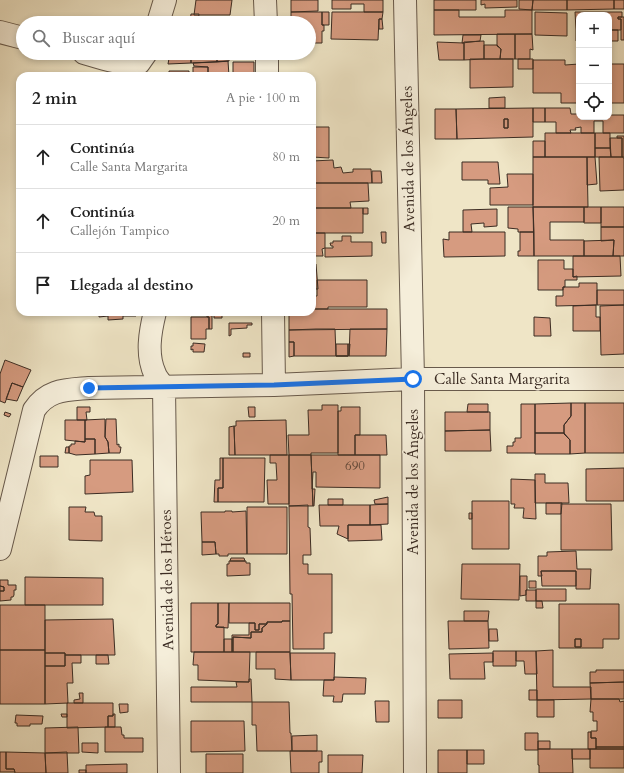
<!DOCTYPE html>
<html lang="es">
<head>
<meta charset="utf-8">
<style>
  :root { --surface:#fff; --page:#f2f2f2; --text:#222; --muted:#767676; --line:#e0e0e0 }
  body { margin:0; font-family:Cardo,serif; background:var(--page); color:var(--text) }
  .controls { position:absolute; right:12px; top:12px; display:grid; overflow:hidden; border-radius:8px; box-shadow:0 2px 6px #0003 }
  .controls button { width:36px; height:36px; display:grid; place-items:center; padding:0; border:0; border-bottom:1px solid var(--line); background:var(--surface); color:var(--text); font:20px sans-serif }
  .stop { position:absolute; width:12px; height:12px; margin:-9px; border:3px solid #1a73e8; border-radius:50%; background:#fff }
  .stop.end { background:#1a73e8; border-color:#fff; box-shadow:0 1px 4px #0008 }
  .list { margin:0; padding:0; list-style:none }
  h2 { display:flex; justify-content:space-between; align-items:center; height:52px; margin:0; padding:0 16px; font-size:17px }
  h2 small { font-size:13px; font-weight:400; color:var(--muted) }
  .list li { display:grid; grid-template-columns:26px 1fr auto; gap:12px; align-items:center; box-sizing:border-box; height:64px; padding:0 16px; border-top:1px solid var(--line) }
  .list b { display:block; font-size:15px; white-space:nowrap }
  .list p { margin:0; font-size:13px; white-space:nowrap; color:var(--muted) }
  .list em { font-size:13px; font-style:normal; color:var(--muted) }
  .icon { flex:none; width:22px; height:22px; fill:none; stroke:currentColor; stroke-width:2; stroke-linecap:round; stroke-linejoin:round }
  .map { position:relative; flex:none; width:624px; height:773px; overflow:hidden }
  .search { position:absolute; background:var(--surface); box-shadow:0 2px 6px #0003; left:16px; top:16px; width:300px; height:44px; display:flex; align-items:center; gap:10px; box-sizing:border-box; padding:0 14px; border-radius:22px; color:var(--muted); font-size:15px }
  .panel { position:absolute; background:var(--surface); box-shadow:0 2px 6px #0003; left:16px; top:72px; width:300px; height:244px; border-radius:12px }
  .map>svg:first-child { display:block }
  .building { fill:#d69b80; stroke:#3b2c23; fill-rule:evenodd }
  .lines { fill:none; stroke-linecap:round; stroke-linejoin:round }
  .minor-casing { stroke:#685a4c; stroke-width:24 }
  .minor { stroke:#f5eeda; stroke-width:22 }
  .route { stroke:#1a73e8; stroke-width:5 }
  .labels { text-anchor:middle; stroke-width:3; stroke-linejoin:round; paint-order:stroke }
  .number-label { font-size:13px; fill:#62483a }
  .street-label { font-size:15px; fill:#3b2c23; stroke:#f5eeda }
</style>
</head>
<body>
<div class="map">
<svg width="624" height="773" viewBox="0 0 624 773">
  <rect width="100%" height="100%" fill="#efe5c6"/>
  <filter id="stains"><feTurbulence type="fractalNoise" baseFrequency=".005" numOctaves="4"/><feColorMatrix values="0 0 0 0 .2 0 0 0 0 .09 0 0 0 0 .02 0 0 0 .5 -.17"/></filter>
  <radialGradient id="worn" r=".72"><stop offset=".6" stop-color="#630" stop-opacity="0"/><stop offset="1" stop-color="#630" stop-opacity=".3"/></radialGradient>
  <path class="building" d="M196 0H232L230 15H194Z
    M291 0H318V11L291 12Z
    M332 0H383V12H364V4H351V9H332Z
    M434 0H476V10H434Z
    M481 0H517V7L485 8V4L481 5Z
    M519 0H533L532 10 519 9Z
    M533 0H567V10H532Z
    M567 0H614V9L567 10Z
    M614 0H624V9H614Z
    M434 10H459V17H505V10H532V34L434 35Z
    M291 12H322V25H324V31H322V43H309V23H291Z
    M322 12H329V25H322Z
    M332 12H383L382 19H379L378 40 331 39Z
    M535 12 567 13V36L535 35Z
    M575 12H622V17H618V19H621V30H609V15H579V30H576Z
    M191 14H199L198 23H190Z
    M618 17H624V40H621V19H618Z
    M379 19H382L383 29H379Z
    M576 30H579V41H576Z
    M609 30H618V41H609Z
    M497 34H515V59H500L501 49 497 46Z
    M515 34H532L533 50 530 49V59H515Z
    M463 35H481L480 41 462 43Z
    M484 41V59L464 60V42Z
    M437 42 464 43V60H439Z
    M484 45H497L501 49 500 59H484Z
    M170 53H191V63L168 64Z
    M191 53H229L217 54V62L191 63Z
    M229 53V61L217 62V54Z
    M470 59H513V87L470 88Z
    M518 59H533V69H518Z
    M533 60H565V65L579 64V103H561V93H533Z
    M228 61 229 76H212V75H208V67L194 66 193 63Z
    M233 62H254V76H233Z
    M609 64H624V103H609Z
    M193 67H208V75H212V76H193Z
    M169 71H189V76H169Z
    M505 97V108H489V98Z
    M533 108V137L457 139 456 109ZM504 119H508V128H504Z
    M533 108H545V122H533Z
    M545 108H570L571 114H579V117H609V115H624V133H603V121H594V133H581V127L575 128 576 130H570L571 133H556V122H545Z
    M435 109H456L457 139H435Z
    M504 119H508V128H504Z
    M312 127H329V158L312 157Z
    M545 133H595V157H545Z
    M595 133H610V148H595Z
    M617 136H624V157H622V138H617Z
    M610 138H622V157H611Z
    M533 141H545V157H533Z
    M595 148H610L611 157H595Z
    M533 157H587L588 207H533Z
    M587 157H595L597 184 587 185Z
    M599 157H623L624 159V190L600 191Z
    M333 160 334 168 341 167 343 173 353 172V169H371L372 183H312V161Z
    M462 162H498L500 184H488V180H462Z
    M372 171H381L382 183H372Z
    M507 174H533V205H490V188L508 187Z
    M312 183H368L369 201 350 202 351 208H312Z
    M508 207H533L534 232H518V229L508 228Z
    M533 207H584V222H550V240H584V256H534Z
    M584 207H601V223H584Z
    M601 207H624V227H601Z
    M312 208H363V233H312Z
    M363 208H368V214H363Z
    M497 209V226L484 227V223L471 224 472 232H463V210Z
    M601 227H624V256H613L614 240 601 241Z
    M381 232H386V243H382Z
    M449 232H505V256L444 257 443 239 449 240Z
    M520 232H534V256H518V251H520Z
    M312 233H325V248L322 249 323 256H312Z
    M342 236H351V242H372V256L325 257V248H333V246H331L330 243H333V241H342Z
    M614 240 613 256H584V241Z
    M573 256H620L621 276 573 277Z
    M538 260H564V269H573V277L577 276V280H565V287H563V290H538Z
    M312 264H316L318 289H312Z
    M317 280H367V307H328V309H313V296H317Z
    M579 283H597V305L556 306V296H563V287H579Z
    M597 290H624V305H597Z
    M596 305V317H600V331H573V306Z
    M624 305V354L601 355 600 306Z
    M312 309H387V329L289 330V312H312Z
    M99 312H136V316H123V319L108 320V316L99 317Z
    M207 312H212V329H209V317H207Z
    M214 312H222V318H214Z
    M191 317H209V329H206V339H191Z
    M534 317 550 318 551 336H534Z
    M229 323H252V325H247V328L231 329V335L229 336Z
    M316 329H335L336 356H348V344H350L349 356H294V342H289V330Z
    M350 329H387L386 356H349Z
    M289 342H294V356L289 357Z
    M193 343 205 344 204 352H193V349L191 350V346H193Z
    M336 344H348V356H336Z
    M243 353H250V357H243Z
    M5 360 31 370 23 387 12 383 5 403 0 401V374Z
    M12 383 23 387 17 401 6 399Z
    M571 403H585V453L570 454V440L564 434V425L571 416Z
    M571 403V416L564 425V433H535V404Z
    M585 403H624V453H585Z
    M468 404H488V412H467Z
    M521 404H535V453H507V446H513V442H515V438H521Z
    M322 405H338V453H311V455H289L288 435H309L308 410H322Z
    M77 407H90V412H86L87 420H77Z
    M248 407H255V417H249Z
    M341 407H360V435H355V455H338V411H341Z
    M5 412 11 414 9 417 4 415Z
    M445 412H490V430L445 431Z
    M105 419V437L108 442 109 453 95 454V439H85V420Z
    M106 419H116L117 445 119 444V447H121L120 453H109L108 442 105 437Z
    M65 420H85V442L65 440Z
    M286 420 287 455H235L234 426H236V421Z
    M234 426 235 455H229V427Z
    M490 430 491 451H445V431Z
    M535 433H564L570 440V454H535Z
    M355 435H386L387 455H355Z
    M85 439H95V454L76 455 69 453V446H71V444H75V441L85 442Z
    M66 447H69V453H65Z
    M270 455H289V504H268L267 480H277L276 463H270Z
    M289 455H311L313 506H289Z
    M311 455H380V488L316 487V472H313L312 489H315L314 506H313Z
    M40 456H58V467H40Z
    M220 458H223V488H218V502H214L215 480H220Z
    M223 458H265L264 502H218V488H223Z
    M90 460H132L133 492 85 494V476L90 475Z
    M624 468V501H586V469Z
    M535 474H545V483H568L569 503H535Z
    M511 479 535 480 536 519 523 518 524 508H514L515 504H511Z
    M388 497V504H375L374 500Z
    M328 499H343V505H328Z
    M472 501H509V549H472Z
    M546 503H562L561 514H546Z
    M388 504V524L370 525V505Z
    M561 504H611L612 550H561Z
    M308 505V527L310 528 311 555H303V564H308V574H332V633H324V649H293L292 594H290L289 506Z
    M319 505H370V525H348V539L337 534 339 526H320Z
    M69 507H86L85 512H94L95 516H102V541L69 540Z
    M247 507H287V554H247Z
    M225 511H232V512L246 511 247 554H228V556H219V554H216L215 542H202L201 512H225Z
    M469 513H472V519H469Z
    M348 525H381L382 540 348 541Z
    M202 542H215L216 554 202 555Z
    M576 551 577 569H591L590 589H576V571H541L542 576H538V556H547V552Z
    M231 558H244L245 561H230Z
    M229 561H246V563H250V575L227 576V564H229Z
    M462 564H520L519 600 461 599Z
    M541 571H576V586H542Z
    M520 576H527V590H526V595L520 596Z
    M25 577 103 578V605H25Z
    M0 580H8V585H16V590H14V595L13 597H11V600L0 601V591H4V587L0 586Z
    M529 581H536V588H529Z
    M0 586 4 587V591H0Z
    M536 589H566V601H536Z
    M526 590H536V601H526Z
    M536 601H542L543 608H536Z
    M191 603H218V624L216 625V627H224V652H191Z
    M218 603H229L228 628 216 627V625L218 624Z
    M229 603H290V621H282V622H267V624H259V630H255V623H229Z
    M559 604H619V639H603V648H559ZM575 639H581V647H575Z
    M0 605H45V650H0Z
    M464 611H489L488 621H464Z
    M113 619 115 655H65V653H45V620Z
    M282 621H290V652H233V637L251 638V632H262V628L267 624V622H282Z
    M448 621H488L489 648 449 649Z
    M249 623H255V630H259V624H267L262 628V632H251V638L233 637V652H232V635H249Z
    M489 629H497L498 641H489Z
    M224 639H232V652H224Z
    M575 639H581V647H575Z
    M0 650H45V704H0Z
    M553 650V687H591V699L537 700 536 651Z
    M493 651H516V666H493Z
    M516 651H536L537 674H525L524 661H516Z
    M194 652H250L249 682 198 680V665H193Z
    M256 652H290L291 680 275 679V669H256Z
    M45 653H65V666H45Z
    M290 653H335L334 680H291Z
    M493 653V662H484L485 679H450L449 654Z
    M65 655H81V663H72L73 683H67L68 703 45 704V666H65Z
    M96 655H108L109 664H96Z
    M596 670H624V682L590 683V672H596Z
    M334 677 366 678 365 694H343L342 702H333L334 696H323L324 680H334Z
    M249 679H251L252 702H191V687H237L236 682H249Z
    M624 682V699H591L590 683Z
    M529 690H537V700H529Z
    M79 693H83V703H74V700L80 699Z
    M591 699H619L620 702 624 701V747H596V738H591V731H597V721H593V712H590Z
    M438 700H462V718H438Z
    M537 700H554V717H537Z
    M375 701H389V722H376Z
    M252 702H289L290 733H291L292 751H257L256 725H252Z
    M67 703H113V716H108V727L67 728Z
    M119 704H128V712L120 713Z
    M61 714H67V717H62Z
    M113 714H115V727H108V716H113Z
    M16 715 43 716 42 724H30V726H17V723H15Z
    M191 721H244L245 751 191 752Z
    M78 727 79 753H45V728Z
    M105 727H121L122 735H124V738H143V752H105Z
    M588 732H591V738H596V749H588Z
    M525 733H538V750H525Z
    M317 735V751H292V736Z
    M538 741H550V749H538Z
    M82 743H98V753L82 752Z
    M596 747H624V749H596Z
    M538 749H572L573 773H539V765H538Z
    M572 749H590V759H572Z
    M590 749H624V768H590Z
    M438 750H467V773H438Z
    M467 750H484V764H467Z
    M290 751H322V762H319V773H291Z
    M0 752H6V769H14L15 772H0Z
    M6 752 45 753 46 773H15L14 769H6Z
    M67 752 68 773H46L45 753Z
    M206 754H243V773H206Z
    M328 755H363L362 773H328Z
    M127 764V773H86V765Z
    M79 770H86V773H79Z"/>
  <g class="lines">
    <defs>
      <path id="minor" d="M265 0 266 23
        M405 0 413 379 415 773
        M158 23 165 0
        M0 32 23 38
        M84 53C101 58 121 65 139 63L146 53
        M267 53V76
        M155 312C150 332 146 355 155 374 157 379 161 383 164 387
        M273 312 274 385
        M164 387 169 773
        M0 549 34 410C48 389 66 390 89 388L274 385 413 379H624"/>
    </defs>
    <use href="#minor" class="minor-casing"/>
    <use href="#minor" class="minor"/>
  </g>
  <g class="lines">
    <path class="route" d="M89 388 274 385 413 379"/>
  </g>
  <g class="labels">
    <g class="number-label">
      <text x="355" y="470">690</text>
    </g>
    <g class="street-label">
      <text transform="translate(408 159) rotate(-91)" y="5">Avenida de los Ángeles</text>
      <text x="502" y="384">Calle Santa Margarita</text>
      <text transform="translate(413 482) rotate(-90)" y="5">Avenida de los Ángeles</text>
      <text transform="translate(167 580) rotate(-91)" y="5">Avenida de los Héroes</text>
    </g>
  </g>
  <rect width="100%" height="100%" filter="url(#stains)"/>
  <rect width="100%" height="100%" fill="url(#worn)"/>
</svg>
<div class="controls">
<button>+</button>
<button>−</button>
<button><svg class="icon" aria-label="locate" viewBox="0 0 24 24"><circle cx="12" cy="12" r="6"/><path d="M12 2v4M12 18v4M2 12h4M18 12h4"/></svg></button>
</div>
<div class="stop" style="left:413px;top:379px"></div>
<div class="stop end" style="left:89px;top:388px"></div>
<div class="search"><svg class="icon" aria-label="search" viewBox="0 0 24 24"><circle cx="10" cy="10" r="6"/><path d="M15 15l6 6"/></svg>Buscar aquí</div>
<section class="panel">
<h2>2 min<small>A pie · 100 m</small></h2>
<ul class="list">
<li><svg class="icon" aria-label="ahead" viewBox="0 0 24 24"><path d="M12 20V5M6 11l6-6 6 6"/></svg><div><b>Continúa</b><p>Calle Santa Margarita</p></div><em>80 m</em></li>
<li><svg class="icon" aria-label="ahead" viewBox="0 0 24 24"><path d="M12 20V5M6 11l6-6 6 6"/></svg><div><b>Continúa</b><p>Callejón Tampico</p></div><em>20 m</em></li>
<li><svg class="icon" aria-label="arrive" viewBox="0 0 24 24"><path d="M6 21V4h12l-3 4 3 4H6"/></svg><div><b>Llegada al destino</b></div></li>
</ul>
</section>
</div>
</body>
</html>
